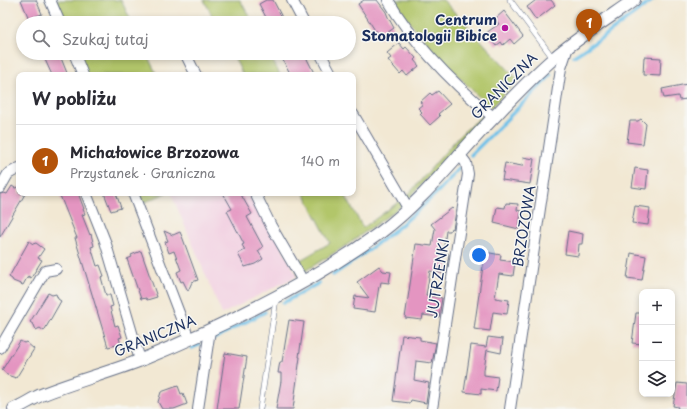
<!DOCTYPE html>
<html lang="pl">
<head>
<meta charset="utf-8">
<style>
  :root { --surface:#fff; --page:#f2f2f3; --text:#2b2b33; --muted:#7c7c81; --line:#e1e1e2; --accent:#b45309 }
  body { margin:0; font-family:"Playpen Sans",sans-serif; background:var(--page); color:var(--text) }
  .controls { position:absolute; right:12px; bottom:12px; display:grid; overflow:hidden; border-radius:8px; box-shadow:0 2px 6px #0003 }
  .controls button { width:36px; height:36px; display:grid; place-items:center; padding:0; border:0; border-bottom:1px solid var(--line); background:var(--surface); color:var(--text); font:20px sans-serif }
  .you { position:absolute; left:479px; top:255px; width:14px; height:14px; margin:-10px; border:3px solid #fff; border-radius:50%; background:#1a73e8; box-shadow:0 0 0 6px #1a73e833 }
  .badge { display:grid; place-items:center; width:26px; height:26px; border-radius:50%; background:var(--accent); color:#fff; font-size:13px; font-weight:700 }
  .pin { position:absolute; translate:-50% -33px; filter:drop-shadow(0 1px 2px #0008) }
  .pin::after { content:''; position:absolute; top:21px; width:14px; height:12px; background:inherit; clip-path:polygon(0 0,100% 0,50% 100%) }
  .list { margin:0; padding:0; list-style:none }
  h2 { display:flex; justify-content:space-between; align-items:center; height:52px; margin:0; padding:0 16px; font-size:17px }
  h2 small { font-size:13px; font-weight:400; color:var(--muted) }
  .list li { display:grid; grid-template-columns:26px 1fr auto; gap:12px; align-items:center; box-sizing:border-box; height:72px; padding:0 16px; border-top:1px solid var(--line) }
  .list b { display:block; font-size:15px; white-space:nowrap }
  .list p { margin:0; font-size:13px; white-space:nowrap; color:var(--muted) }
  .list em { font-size:13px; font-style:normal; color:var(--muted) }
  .icon { flex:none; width:22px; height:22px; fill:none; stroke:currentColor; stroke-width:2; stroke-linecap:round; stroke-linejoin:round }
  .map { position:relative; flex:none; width:687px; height:409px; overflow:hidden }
  .search { position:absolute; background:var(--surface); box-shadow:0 2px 6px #0003; left:16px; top:16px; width:340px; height:44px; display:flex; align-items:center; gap:10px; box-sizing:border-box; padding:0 14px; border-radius:22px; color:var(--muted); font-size:15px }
  .panel { position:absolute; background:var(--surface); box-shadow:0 2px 6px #0003; left:16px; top:72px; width:340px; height:124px; border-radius:8px }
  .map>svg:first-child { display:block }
  .built { fill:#f2cfe1 }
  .green { fill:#b2c66a; stroke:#667a64 }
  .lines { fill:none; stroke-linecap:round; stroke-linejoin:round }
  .stream { stroke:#6dc1e9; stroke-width:3.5 }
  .building { fill:#e495c1 }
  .service-casing { stroke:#667087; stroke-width:6 }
  .minor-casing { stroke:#667087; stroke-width:12 }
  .tertiary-casing { stroke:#667087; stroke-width:14 }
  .service { stroke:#fff; stroke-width:5 }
  .minor { stroke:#fff; stroke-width:10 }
  .tertiary { stroke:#fff; stroke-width:12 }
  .poi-dot { fill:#b5179e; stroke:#f6f6f2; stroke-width:1.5 }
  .labels { text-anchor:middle; stroke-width:3; stroke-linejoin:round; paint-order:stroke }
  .poi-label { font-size:14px; font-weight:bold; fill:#1b2f5e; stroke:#f6f6f2; text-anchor:end }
  .street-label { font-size:14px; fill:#1b2f5e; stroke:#f6f6f2 }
</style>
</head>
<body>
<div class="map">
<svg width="687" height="409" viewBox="0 0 687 409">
  <rect width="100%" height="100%" fill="#f6f6f2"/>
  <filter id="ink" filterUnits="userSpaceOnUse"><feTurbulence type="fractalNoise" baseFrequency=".025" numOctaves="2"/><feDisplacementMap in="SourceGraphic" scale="8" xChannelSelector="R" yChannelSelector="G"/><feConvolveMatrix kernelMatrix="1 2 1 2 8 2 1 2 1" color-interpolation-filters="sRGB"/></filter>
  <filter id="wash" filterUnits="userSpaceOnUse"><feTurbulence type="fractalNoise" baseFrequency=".012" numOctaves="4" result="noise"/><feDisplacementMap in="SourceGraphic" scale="16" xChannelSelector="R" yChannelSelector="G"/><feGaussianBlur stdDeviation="0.9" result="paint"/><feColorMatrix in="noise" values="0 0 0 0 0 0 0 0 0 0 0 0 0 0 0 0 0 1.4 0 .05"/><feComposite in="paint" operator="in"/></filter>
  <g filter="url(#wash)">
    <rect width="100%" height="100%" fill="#f2e8d3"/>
    <path class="built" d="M171 193H253L297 276 222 314Z"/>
    <path class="green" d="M53 0H121L132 23H63Z
      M204 0H240L253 23H216Z
      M395 0H443L518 80 490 108 439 57 406 18Z
      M77 53H146L157 75H87Z
      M232 53H269L280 75H243Z
      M483 115 482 118 403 205 347 245 297 276V262L330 243 304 193H344L363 228 408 195 460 135Z
      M138 193H166L143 203Z"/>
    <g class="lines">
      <path class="stream" d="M574 56 603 37 653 0
        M471 155 551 75
        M333 275C347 265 362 256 375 245 406 223 434 197 459 169
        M283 303 319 283
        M215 338 265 312
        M192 348 199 345"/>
    </g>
    <g id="blocks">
      <path class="building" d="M21 0H36L42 14 29 19Z
        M266 0H273L285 23H269L259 4Z
        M364 0H377L386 12 388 17 394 28 380 38 358 4Z
        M536 0H551L555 5 536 20 527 7Z
        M504 11 523 36 514 44 510 39 503 45 501 42 496 46 486 33 499 24 495 19Z
        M399 43 404 49 406 47 416 58 414 60 419 66 407 76 403 71 400 74 388 60 391 58 387 53Z
        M42 53H59L67 73 62 75H52Z
        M279 53H304L315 75H291Z
        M644 57 661 58 660 76 643 75Z
        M687 84V99L679 100 678 96 664 98 662 89Z
        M438 91 450 104 438 114 440 116 430 125 420 114 422 112 418 108 423 104 420 102 430 93 432 95Z
        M641 119 646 124 643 144 627 142 630 121H638Z
        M523 157 534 159 530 184 502 180 505 163 522 166Z
        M635 168 648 170 646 189 632 187Z
        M12 186 15 188 19 187V193L25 194 0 237V194L4 193 7 194Z
        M59 193H78L84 209H83L85 214 82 215 90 235 91 234 94 246 91 247 97 266 100 265 104 276 101 277 106 295H110L113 306 110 307 115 326 118 325 122 337 119 338 121 344 108 347 75 238H77Z
        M104 193H116L121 208 111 211Z
        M223 193H240L252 214 247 217 263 247 258 251 263 259 255 264 245 267 238 254 245 250 242 245 244 244 227 211 232 209Z
        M506 203 518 204 517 210 521 211 519 229 494 223 497 207 505 208Z
        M635 206 650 208 648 225 632 223Z
        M452 208 456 212 453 229 451 228 450 231H446L443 253 449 254 446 274 430 271 427 290 426 295 442 298 439 317 423 315 422 320 405 318 416 244 432 246 435 229 431 224Z
        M164 231 173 235 180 232 183 239 198 280 192 282 188 291 183 281 181 282 177 272 181 270 174 251 169 253 165 242 168 241Z
        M568 231 583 234 582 244H579L578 256 565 254Z
        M29 241 33 244 36 243 44 249 38 258 42 260 31 278 28 276 23 285 13 281 12 279 9 277Z
        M141 251 157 297 147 300 146 298 141 299 127 259 132 257 131 255Z
        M485 252 501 255 500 260 515 262 513 276 499 274 495 298 509 300 507 314 493 312 490 331 474 329Z
        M631 253 646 256 642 280 627 278Z
        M379 266 383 271 391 272 389 283 381 282 380 287 379 286 375 312 353 309 355 296 369 298 357 282Z
        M48 293 52 295 56 294 58 299 61 301 44 331 40 328 36 330 34 325 30 322Z
        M636 313H642V344L632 343Z
        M289 320 304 322 299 357H300L293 409H276L281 381V373H278L279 367 280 362H282Z
        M402 335 420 337V340L436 343 432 363 416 361 415 371 414 380 429 383 426 403 411 400 410 403 393 401Z
        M488 337 503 339 501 353 487 350 484 370V375L498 377 496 391 481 389V394L464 392 471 345 486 347Z
        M20 341 24 343 26 342 34 349 16 378 7 375 6 373 2 370Z
        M225 353 247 357 239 409H217Z
        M677 383 687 384V409H677L678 407 673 406Z
        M178 386 181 394 183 393 187 404 174 409H162L158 402 161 392Z"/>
    </g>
  </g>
  <g filter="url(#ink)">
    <use href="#blocks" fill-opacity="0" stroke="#667087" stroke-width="1"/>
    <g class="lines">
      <defs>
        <path id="service" d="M510 0 553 58
          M260 409 276 299"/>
        <path id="minor" d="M50 0 60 23
          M292 0 304 23
          M388 0C413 43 455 85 493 117
          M74 53 83 75
          M185 53 196 75
          M320 53 332 75
          M353 114 408 208
          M0 188 8 174 19 168
          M86 193 105 241 140 360
          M133 193 189 339
          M255 193 271 226 303 281
          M0 348 45 271 56 269
          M198 409 210 330
          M432 409 468 174 466 163 459 154
          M510 409 561 68 568 47"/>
        <path id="tertiary" d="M14 409C23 405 32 399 41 395 73 382 108 373 141 360 224 326 308 285 381 232 425 199 457 155 495 116 514 96 533 76 554 58 579 37 607 19 634 0"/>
      </defs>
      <use href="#service" class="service-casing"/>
      <use href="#minor" class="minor-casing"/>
      <use href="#tertiary" class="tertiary-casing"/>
      <use href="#service" class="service"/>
      <use href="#minor" class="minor"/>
      <use href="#tertiary" class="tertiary"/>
    </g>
  </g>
  <circle class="poi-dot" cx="505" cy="28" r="4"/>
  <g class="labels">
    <g class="poi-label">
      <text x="497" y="25">Centrum<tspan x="497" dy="16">Stomatologii Bibice</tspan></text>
    </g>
    <g class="street-label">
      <text transform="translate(504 86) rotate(-45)" y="5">GRANICZNA</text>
      <text transform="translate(524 226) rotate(-81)" y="5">BRZOZOWA</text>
      <text transform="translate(438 278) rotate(-81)" y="5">JUTRZENKI</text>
      <text transform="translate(155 336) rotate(-22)" y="5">GRANICZNA</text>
    </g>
  </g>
</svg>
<div class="controls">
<button>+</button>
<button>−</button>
<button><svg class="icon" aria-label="layers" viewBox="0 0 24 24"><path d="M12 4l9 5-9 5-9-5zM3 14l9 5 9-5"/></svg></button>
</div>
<div class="you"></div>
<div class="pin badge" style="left:589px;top:42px">1</div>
<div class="search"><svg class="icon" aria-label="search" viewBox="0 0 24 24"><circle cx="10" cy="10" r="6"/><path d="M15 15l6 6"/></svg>Szukaj tutaj</div>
<section class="panel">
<h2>W pobliżu<small></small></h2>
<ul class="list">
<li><span class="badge">1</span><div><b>Michałowice Brzozowa</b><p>Przystanek · Graniczna</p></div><em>140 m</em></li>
</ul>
</section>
</div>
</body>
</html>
